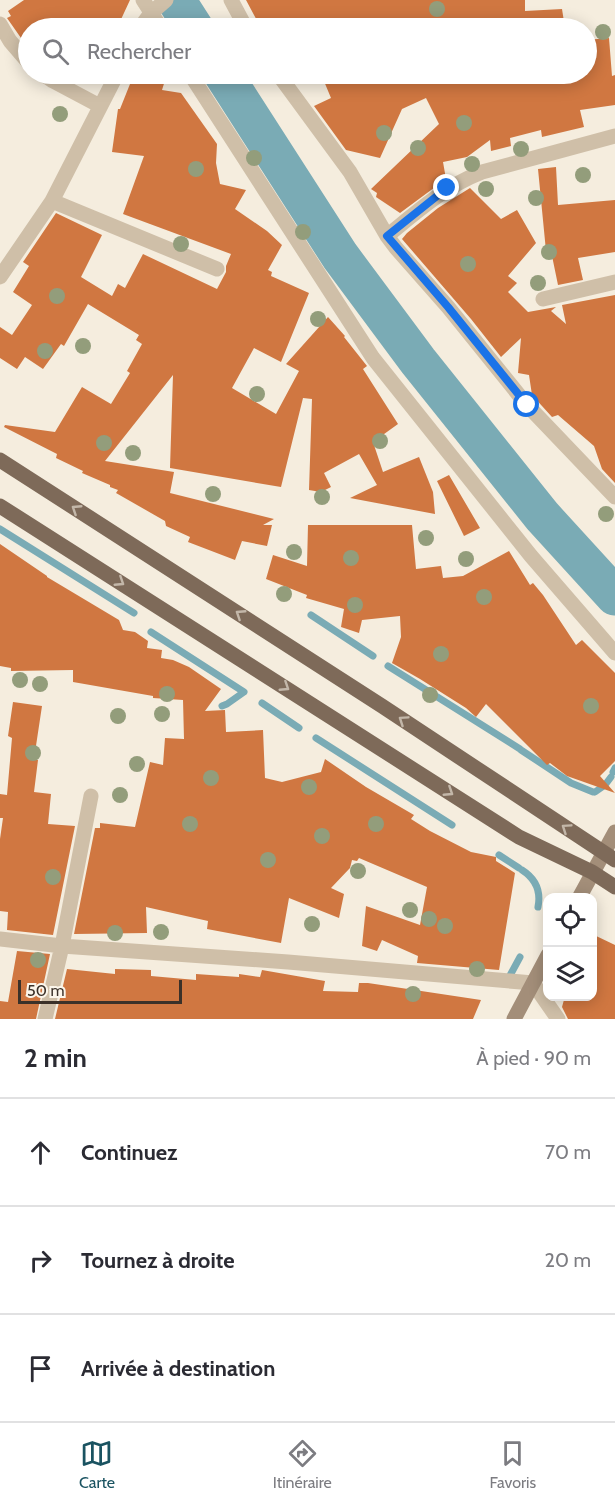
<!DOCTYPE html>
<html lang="fr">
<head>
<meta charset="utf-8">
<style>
  :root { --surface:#fff; --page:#f7f7f7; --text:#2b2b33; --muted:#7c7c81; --line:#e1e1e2; --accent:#1a5361 }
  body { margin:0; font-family:Cabin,sans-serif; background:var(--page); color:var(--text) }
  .controls { position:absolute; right:18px; bottom:18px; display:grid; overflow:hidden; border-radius:12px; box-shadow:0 3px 15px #0003 }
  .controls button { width:54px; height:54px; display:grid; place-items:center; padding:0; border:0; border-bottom:2px solid var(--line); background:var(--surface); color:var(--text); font:30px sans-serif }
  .scale { position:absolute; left:18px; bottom:15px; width:164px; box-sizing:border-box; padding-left:6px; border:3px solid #3b3129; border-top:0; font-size:16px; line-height:21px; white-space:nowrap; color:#3b3129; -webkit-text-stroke:4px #fcf6eb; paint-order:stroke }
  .stop { position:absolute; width:18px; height:18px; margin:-14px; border:4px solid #1a73e8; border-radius:50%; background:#fff }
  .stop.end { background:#1a73e8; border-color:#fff; box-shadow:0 2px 6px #0008 }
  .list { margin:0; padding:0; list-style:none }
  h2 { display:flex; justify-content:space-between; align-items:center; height:78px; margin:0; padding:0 24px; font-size:26px }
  h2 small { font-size:20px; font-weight:400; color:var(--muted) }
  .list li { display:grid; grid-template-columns:39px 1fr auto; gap:18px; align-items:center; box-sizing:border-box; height:108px; padding:0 24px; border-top:2px solid var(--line) }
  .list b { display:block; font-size:22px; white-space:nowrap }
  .list em { font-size:20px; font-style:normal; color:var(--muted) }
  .icon { flex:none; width:33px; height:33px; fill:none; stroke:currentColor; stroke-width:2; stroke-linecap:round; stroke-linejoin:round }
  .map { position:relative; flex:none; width:615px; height:1019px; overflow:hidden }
  .search { position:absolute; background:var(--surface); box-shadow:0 3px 15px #0003; left:18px; right:18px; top:18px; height:66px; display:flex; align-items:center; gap:15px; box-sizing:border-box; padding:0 21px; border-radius:33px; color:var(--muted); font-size:22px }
  .sheet { height:402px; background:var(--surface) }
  nav { display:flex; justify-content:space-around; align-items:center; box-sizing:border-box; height:84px; border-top:2px solid var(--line); background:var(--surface); font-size:16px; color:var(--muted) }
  nav a { display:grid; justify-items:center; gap:3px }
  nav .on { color:var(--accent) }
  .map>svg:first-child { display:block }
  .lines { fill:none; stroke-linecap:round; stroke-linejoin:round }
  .stream { stroke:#7aabb5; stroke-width:7 }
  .river { stroke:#7aabb5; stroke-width:39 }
  .building { fill:#d07741 }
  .minor { stroke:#cfbfa8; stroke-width:15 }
  .secondary { stroke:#a38e79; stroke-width:15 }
  .primary { stroke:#7e6a59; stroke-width:15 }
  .tree { fill:#939d7b }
  .oneway { stroke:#c3b7a9 }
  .route { stroke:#1a73e8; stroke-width:8 }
</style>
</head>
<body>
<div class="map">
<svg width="615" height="1019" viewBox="0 0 615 1019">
  <rect width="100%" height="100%" fill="#f5edde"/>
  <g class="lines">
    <path class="stream" d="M0 529 134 613
      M311 615 373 656
      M151 632 244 692 227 704 222 706
      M388 666 520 749
      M262 703 299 728
      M316 738 452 825
      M521 750 571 783 593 792
      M613 772 615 768
      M595 792 605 785 611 777
      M499 855 519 868
      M522 870C536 879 541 892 538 907
      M507 981 520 957"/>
    <path class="river" d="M176 0 194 28
      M223 74 340 256 418 361 542 516 615 596"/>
  </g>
  <path class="building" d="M24 0H130L117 28H71L62 22 52 28H28V48L7 18 11 16 8 11Z
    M246 0H525V11L562 9 565 28H261Z
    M609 38 612 76 615 75V105L580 110 584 127 542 137 541 130 510 138 511 146 491 151 490 140 467 157 443 162 446 179 400 213 376 197 377 193 371 189 439 124 426 98 402 109 380 158 346 150 314 106 331 98 321 74H586V40Z
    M134 74H167L162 90 181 93 217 144 216 163 220 184 246 190 235 209 267 231 282 245 268 270 272 272 271 276 309 293 281 362 254 348 232 388 276 414 299 371 286 364 328 317 345 336 344 337 367 366 363 369 398 424 373 442 383 472 419 457 433 492 435 514 350 498 377 485 359 454 324 473 331 487 321 492 309 490 312 399 303 398 281 487 170 468 173 375 105 461 174 472 170 493 274 519 263 525H272L267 546 242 541 235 560 188 542 190 537 166 526 165 521 116 493 118 490 110 487V485L82 473 83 471 56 458 57 454 4 427 5 425 55 432 82 387 111 404 130 373 127 371 142 344 136 340 139 335 88 304 64 346 61 344 43 369 25 357 17 369 0 358V327L12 335 32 305 13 292 29 266 23 262 56 213 102 235 81 277 112 296 118 284 125 288 143 254 217 289 226 272V266L231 254 123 214 144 156 112 152 118 109H120Z
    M556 167 558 205 615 200V252L578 258 583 280 558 285 551 251H546L538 169Z
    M470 188 501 219 517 210 536 243 508 276 517 283 508 292 528 312 556 307 551 311 566 324 562 305 615 295V483L602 469 594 446 558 415 552 417 532 395 529 375 518 373 521 338 501 357 471 319 402 239 407 233 438 208Z
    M449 475 480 528 464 536 437 481Z
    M308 525H412L416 569 441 566 443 578 463 576 509 551 530 585 533 583 543 595 576 645 582 640 615 673V761L600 776 615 793 567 776 550 763 547 765 486 704 476 717 466 708 420 679 392 663 401 637 400 616 362 620 359 633 341 627 344 609 306 598 307 595 266 579 273 555 307 566Z
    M0 544 47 576V577L119 620 123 630 135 632 148 641 147 648 162 650 161 658 173 660 189 667 221 689 205 711 225 710 226 732 263 730 265 778 282 782 321 772 325 759 366 787 414 815 411 819 430 831 471 852 496 857V861L515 873 499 970 417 963 418 956 382 940 377 951 362 946 366 906 420 925 427 887 359 858 357 861 352 860 350 868 331 888 344 894 339 918 289 898 281 943 207 929 208 921 146 907 147 933 74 934 95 828H100V823L135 827 150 762 163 765 165 738 184 739 183 700 153 698V696L73 682V670L11 671V668L0 666Z
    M13 702 42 706 34 759 38 760 34 792 51 794 48 824 75 826 53 935 7 930 8 912 0 911V839L3 818H0V794L7 795 12 738 8 736Z
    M592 934 615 945V1019H568L562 1007 565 996H592Z
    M17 951 50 954 36 1019H0V1001L8 1002Z
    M67 969 115 974V969L151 970V976L196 980V974L239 977V974L260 977 262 970 325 981 323 991 358 992 359 983H368L481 1000 473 1019H55Z"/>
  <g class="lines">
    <path class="minor" d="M143 0 161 28
      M231 0 246 28
      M0 24 10 41 28 62
      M140 28 151 13 166 0
      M43 74 53 81 100 106
      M190 74 373 358 531 556 615 653
      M278 74 350 172 387 236 396 248 448 307 527 405 615 497
      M52 201 217 269
      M387 236C418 211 444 187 482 172L615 136
      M0 277 52 201 117 74
      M543 299 615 282
      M0 939 62 946 288 962 533 983 558 1019
      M45 1019 62 946 91 796"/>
    <path class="secondary" d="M579 898 615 832
      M514 1019 548 955"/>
    <path class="primary" d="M0 460 382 706 615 860
      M0 506 519 837 592 872 615 887"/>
  </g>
  <g class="tree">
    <circle cx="437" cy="9" r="8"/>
    <circle cx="603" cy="32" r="8"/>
    <circle cx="60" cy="114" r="8"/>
    <circle cx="464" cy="123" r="8"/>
    <circle cx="384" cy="133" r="8"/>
    <circle cx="418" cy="148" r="8"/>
    <circle cx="521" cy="149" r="8"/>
    <circle cx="254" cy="158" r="8"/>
    <circle cx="472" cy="164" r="8"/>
    <circle cx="196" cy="169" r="8"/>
    <circle cx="583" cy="175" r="8"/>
    <circle cx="486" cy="189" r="8"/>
    <circle cx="536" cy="198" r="8"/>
    <circle cx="303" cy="232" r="8"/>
    <circle cx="181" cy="244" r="8"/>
    <circle cx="549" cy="252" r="8"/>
    <circle cx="468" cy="264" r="8"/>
    <circle cx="538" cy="283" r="8"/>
    <circle cx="57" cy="296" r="8"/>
    <circle cx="318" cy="319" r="8"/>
    <circle cx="83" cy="346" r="8"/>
    <circle cx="45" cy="351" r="8"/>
    <circle cx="257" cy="394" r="8"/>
    <circle cx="380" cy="441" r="8"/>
    <circle cx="104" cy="443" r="8"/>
    <circle cx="133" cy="453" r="8"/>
    <circle cx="213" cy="494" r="8"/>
    <circle cx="322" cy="497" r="8"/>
    <circle cx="606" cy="514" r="8"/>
    <circle cx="426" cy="538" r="8"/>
    <circle cx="294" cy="552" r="8"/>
    <circle cx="351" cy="558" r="8"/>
    <circle cx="466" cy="559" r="8"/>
    <circle cx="284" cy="594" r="8"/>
    <circle cx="484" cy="597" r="8"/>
    <circle cx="355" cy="605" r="8"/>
    <circle cx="441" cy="654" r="8"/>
    <circle cx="20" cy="680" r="8"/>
    <circle cx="40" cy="684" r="8"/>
    <circle cx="167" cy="694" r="8"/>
    <circle cx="430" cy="695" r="8"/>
    <circle cx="591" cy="706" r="8"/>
    <circle cx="162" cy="714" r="8"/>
    <circle cx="118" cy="716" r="8"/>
    <circle cx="33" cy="753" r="8"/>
    <circle cx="137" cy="764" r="8"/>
    <circle cx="211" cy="778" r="8"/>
    <circle cx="309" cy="787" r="8"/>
    <circle cx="120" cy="795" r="8"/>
    <circle cx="190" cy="824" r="8"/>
    <circle cx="376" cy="824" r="8"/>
    <circle cx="322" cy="836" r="8"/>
    <circle cx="268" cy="860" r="8"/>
    <circle cx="358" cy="871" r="8"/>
    <circle cx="53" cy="877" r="8"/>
    <circle cx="410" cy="910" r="8"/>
    <circle cx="429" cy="919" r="8"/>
    <circle cx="312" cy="924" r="8"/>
    <circle cx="445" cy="926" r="8"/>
    <circle cx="161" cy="932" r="8"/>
    <circle cx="115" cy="933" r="8"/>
    <circle cx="38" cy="960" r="8"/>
    <circle cx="477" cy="969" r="8"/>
    <circle cx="413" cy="994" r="8"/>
  </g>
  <defs><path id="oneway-chevron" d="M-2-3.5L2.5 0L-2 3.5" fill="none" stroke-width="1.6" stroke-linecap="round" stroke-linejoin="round" transform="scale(1.5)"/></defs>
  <g class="oneway">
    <use href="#oneway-chevron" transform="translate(76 509) rotate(-147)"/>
    <use href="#oneway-chevron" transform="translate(120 582) rotate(33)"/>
    <use href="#oneway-chevron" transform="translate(240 614) rotate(-147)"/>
    <use href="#oneway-chevron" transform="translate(285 687) rotate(33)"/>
    <use href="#oneway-chevron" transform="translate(403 720) rotate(-146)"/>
    <use href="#oneway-chevron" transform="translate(449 792) rotate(33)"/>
    <use href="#oneway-chevron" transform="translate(566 828) rotate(-146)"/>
  </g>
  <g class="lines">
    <path class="route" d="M447 188 387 236 448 307 527 405"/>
  </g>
</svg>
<div class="controls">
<button><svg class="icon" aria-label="locate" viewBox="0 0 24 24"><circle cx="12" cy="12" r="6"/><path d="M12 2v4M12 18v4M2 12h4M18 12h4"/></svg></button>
<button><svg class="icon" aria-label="layers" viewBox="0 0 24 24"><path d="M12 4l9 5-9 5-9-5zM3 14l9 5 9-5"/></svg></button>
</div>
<div class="scale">50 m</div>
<div class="stop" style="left:527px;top:405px"></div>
<div class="stop end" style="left:447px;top:188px"></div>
<div class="search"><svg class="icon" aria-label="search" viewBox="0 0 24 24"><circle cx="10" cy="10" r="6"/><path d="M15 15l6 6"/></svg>Rechercher</div>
</div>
<section class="sheet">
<h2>2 min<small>À pied · 90 m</small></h2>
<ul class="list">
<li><svg class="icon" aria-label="ahead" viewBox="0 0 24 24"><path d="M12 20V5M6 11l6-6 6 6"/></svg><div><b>Continuez</b></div><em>70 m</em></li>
<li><svg class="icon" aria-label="right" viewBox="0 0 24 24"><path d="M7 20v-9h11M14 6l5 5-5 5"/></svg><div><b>Tournez à droite</b></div><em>20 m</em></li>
<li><svg class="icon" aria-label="arrive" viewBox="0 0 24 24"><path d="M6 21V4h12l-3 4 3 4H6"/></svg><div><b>Arrivée à destination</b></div></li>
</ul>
</section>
<nav>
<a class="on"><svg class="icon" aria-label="map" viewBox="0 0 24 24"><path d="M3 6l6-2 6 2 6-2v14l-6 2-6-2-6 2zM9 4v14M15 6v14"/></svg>Carte</a>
<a><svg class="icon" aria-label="directions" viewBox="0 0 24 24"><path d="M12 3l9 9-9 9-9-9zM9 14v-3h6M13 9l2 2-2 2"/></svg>Itinéraire</a>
<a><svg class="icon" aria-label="saved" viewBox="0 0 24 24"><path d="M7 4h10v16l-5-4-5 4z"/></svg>Favoris</a>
</nav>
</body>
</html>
